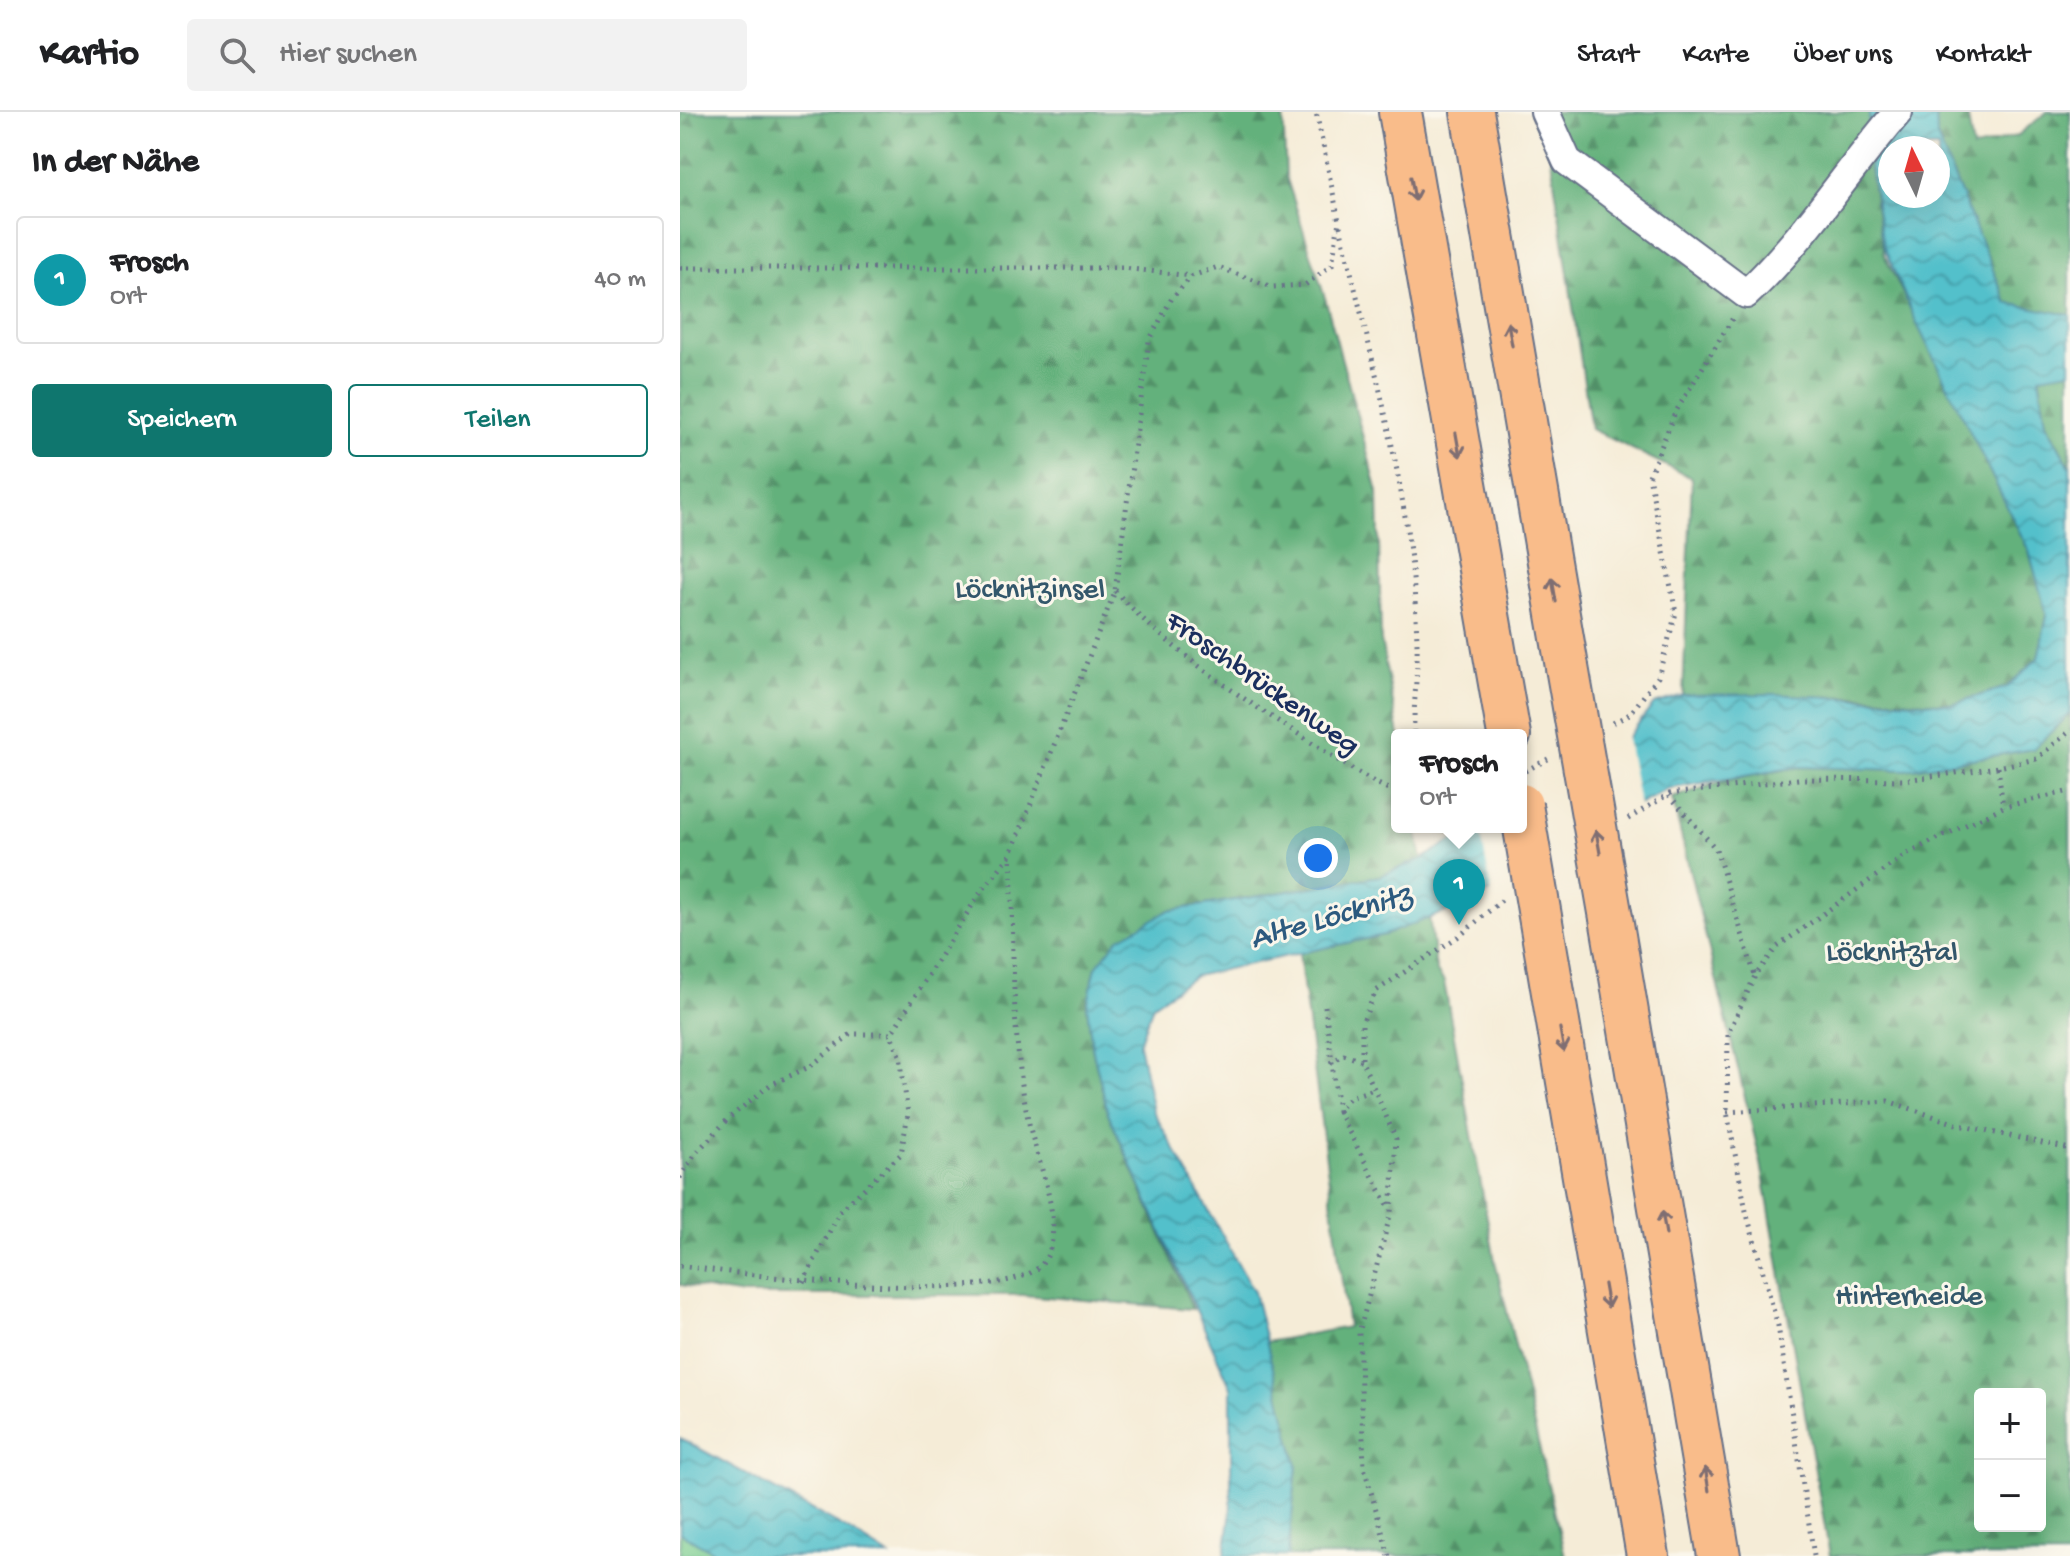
<!DOCTYPE html>
<html lang="de">
<head>
<meta charset="utf-8">
<style>
  :root { --surface:#fff; --page:#f2f2f2; --text:#202124; --muted:#757577; --line:#e0e0e0; --accent:#0f766e }
  body { margin:0; font-family:"Gochi Hand",sans-serif; background:var(--page); color:var(--text) }
  .controls { position:absolute; right:24px; bottom:24px; display:grid; overflow:hidden; border-radius:8px; box-shadow:0 8px 32px #0002 }
  .controls button { width:72px; height:72px; display:grid; place-items:center; padding:0; border:0; border-bottom:2px solid var(--line); background:var(--surface); color:var(--text); font:40px sans-serif }
  .compass { position:absolute; left:1198px; top:24px; width:72px; height:72px; border-radius:50%; background:var(--surface); box-shadow:0 8px 32px #0002; rotate:355deg }
  .you { position:absolute; left:638px; top:746px; width:28px; height:28px; margin:-20px; border:6px solid #fff; border-radius:50%; background:#1a73e8; box-shadow:0 0 0 12px #1a73e833 }
  .badge { display:grid; place-items:center; width:52px; height:52px; border-radius:50%; background:var(--accent); color:#fff; font-size:26px; font-weight:700 }
  .pin { position:absolute; translate:-50% -66px; filter:drop-shadow(0 2px 4px #0008) }
  .pin::after { content:''; position:absolute; top:42px; width:28px; height:24px; background:inherit; clip-path:polygon(0 0,100% 0,50% 100%) }
  .popup { position:absolute; left:711px; top:617px; width:136px; height:104px; box-sizing:border-box; display:grid; place-content:center; border-radius:8px; background:var(--surface); filter:drop-shadow(0 2px 6px #0005); font-size:26px; white-space:nowrap; color:var(--muted) }
  .popup b { font-size:30px; color:var(--text) }
  .popup::after { content:''; position:absolute; left:50%; top:100%; margin-left:-16px; border:16px solid transparent; border-top-color:var(--surface) }
  .list { margin:0; padding:0; list-style:none }
  h2 { display:flex; justify-content:space-between; align-items:center; height:104px; margin:0; padding:0 32px; font-size:34px }
  h2 small { font-size:26px; font-weight:400; color:var(--muted) }
  .list li { display:grid; grid-template-columns:52px 1fr auto; gap:24px; align-items:center; box-sizing:border-box; height:128px; margin:0 16px 16px; padding:0 16px; border:2px solid var(--line); border-radius:8px }
  .list b { display:block; font-size:30px; white-space:nowrap }
  .list p { margin:0; font-size:26px; white-space:nowrap; color:var(--muted) }
  .list em { font-size:26px; font-style:normal; color:var(--muted) }
  .actions { display:flex; gap:16px; padding:24px 32px }
  .actions a { flex:1; padding:18px 0; border:2px solid var(--accent); border-radius:8px; text-align:center; font-size:28px; color:var(--accent) }
  .actions .main { background:var(--accent); color:#fff }
  .icon { flex:none; width:44px; height:44px; fill:none; stroke:currentColor; stroke-width:2; stroke-linecap:round; stroke-linejoin:round }
  .map { position:relative; flex:none; width:1390px; height:1444px; overflow:hidden }
  header { display:flex; align-items:center; gap:48px; box-sizing:border-box; height:112px; padding:0 40px; background:var(--surface); border-bottom:2px solid var(--line) }
  header strong { font-size:38px }
  nav { display:flex; gap:44px; margin-inline-start:auto; font-size:28px }
  .search { width:560px; height:72px; background:var(--page); display:flex; align-items:center; gap:20px; box-sizing:border-box; padding:0 28px; border-radius:8px; color:var(--muted); font-size:30px }
  main { display:flex }
  aside { flex:1; background:var(--surface) }
  .map>svg:first-child { display:block }
  .grass { fill:url(#grass-tufts); stroke:#4a7e78; stroke-width:2 }
  .forest { fill:url(#forest-firs); stroke:#3f706c; stroke-width:2; fill-rule:evenodd }
  .water { fill:url(#water-waves); stroke:#377894; stroke-width:2; fill-rule:evenodd }
  .pier { fill:#f5ecd7 }
  .lines { fill:none; stroke-linecap:round; stroke-linejoin:round }
  .minor-casing { stroke:#677188; stroke-width:32 }
  .highway-casing { stroke:#677188; stroke-width:46 }
  .path { stroke:#677188; stroke-width:5; stroke-dasharray:2 6; stroke-linecap:butt }
  .minor { stroke:#fff; stroke-width:28 }
  .highway { stroke:#f9bc8a; stroke-width:42 }
  .highway-bridge-casing { stroke:#677188; stroke-width:46; stroke-linecap:butt }
  .highway-bridge { stroke:#f9bc8a; stroke-width:42 }
  .oneway { stroke:#7f6e72 }
  .labels { text-anchor:middle; stroke-width:6; stroke-linejoin:round; paint-order:stroke }
  .park-label { font-size:30px; fill:#33576b; stroke:#fbf7ec }
  .street-label { font-size:30px; fill:#1b2f5e; stroke:#fbf7ec }
  .water-label { font-size:32px; font-style:italic; fill:#2c5a7f; stroke:#fbf7ec }
</style>
</head>
<body>
<header>
<strong>Kartio</strong>
<div class="search"><svg class="icon" aria-label="search" viewBox="0 0 24 24"><circle cx="10" cy="10" r="6"/><path d="M15 15l6 6"/></svg>Hier suchen</div>
<nav><a>Start</a><a>Karte</a><a>Über uns</a><a>Kontakt</a></nav>
</header>
<main>
<aside>
<h2>In der Nähe<small></small></h2>
<ul class="list">
<li><span class="badge" style="background:#0f9aa8">1</span><div><b>Frosch</b><p>Ort</p></div><em>40 m</em></li>
</ul>
<div class="actions"><a class="main">Speichern</a><a>Teilen</a></div>
</aside>
<div class="map">
<svg width="1390" height="1444" viewBox="0 0 1390 1444">
  <defs>
    <pattern id="grass-tufts" width="24" height="20" patternUnits="userSpaceOnUse" patternTransform="scale(2)"><rect width="24" height="20" fill="#7ace91"/><path d="M3 7l-1-3M5 7V3M7 7l1-3M15 17l-1-3M17 17v-4M19 17l1-3" fill="none" stroke="#69b17f"/></pattern>
    <pattern id="forest-firs" width="22" height="20" patternUnits="userSpaceOnUse" patternTransform="scale(2)"><rect width="22" height="20" fill="#63b17b"/><path d="M5 1l3.5 6h-7zM16 11l3.5 6h-7z" fill="#519068"/></pattern>
    <pattern id="water-waves" width="16" height="10" patternUnits="userSpaceOnUse" patternTransform="scale(2)"><rect width="16" height="10" fill="#53c0cb"/><path d="M0 5q4-4 8 0t8 0" fill="none" stroke="#449ca8"/></pattern>
  </defs>
  <rect width="100%" height="100%" fill="#fbf7ec"/>
  <filter id="ink" filterUnits="userSpaceOnUse"><feTurbulence type="fractalNoise" baseFrequency=".0125" numOctaves="2"/><feDisplacementMap in="SourceGraphic" scale="16" xChannelSelector="R" yChannelSelector="G"/><feConvolveMatrix kernelMatrix="1 2 1 2 8 2 1 2 1" color-interpolation-filters="sRGB"/></filter>
  <filter id="wash" filterUnits="userSpaceOnUse"><feTurbulence type="fractalNoise" baseFrequency=".006" numOctaves="4" result="noise"/><feDisplacementMap in="SourceGraphic" scale="32" xChannelSelector="R" yChannelSelector="G"/><feGaussianBlur stdDeviation="1.8" result="paint"/><feColorMatrix in="noise" values="0 0 0 0 0 0 0 0 0 0 0 0 0 0 0 0 0 1.4 0 .05"/><feComposite in="paint" operator="in"/></filter>
  <g filter="url(#wash)">
    <rect width="100%" height="100%" fill="#f5ecd7"/>
    <path class="grass" d="M0 1421 36 1441 0 1444Z"/>
    <path class="forest" d="M0 0H603L606 64 645 186 698 380 701 529 719 623 717 715H736L742 747 700 764 488 799 416 855 407 894 412 935 428 1001 513 1197 343 1183H64L0 1173Z
      M864 0H1189V49L1204 143 1349 439 1367 504 1358 546 1327 575 1272 592 1179 585 1003 583 1012 366 911 317Z
      M1256 0H1287L1293 37 1338 23 1367 0H1390V203L1327 192 1257 25Z
      M1390 259V355L1366 311 1359 263Z
      M1390 602V1444H1150L1081 1051 992 686 1045 669 1118 655 1226 658 1353 637ZM1300 1282H1360V1414H1300Z
      M749 804 756 858 764 870 815 1149 885 1444H608L617 1353 586 1230 668 1215 619 841 704 823Z"/>
    <path class="water" d="M1189 0H1256L1257 25 1327 191 1390 203V259L1359 264 1366 311 1390 355V602L1353 637 1226 658 1118 655 987 677 795 789 704 823 515 864 473 893 459 932 473 999 574 1180 617 1353 608 1444H545L551 1398V1276L428 1001 412 935 407 894 416 855 438 827 488 799 700 764 742 747 793 715H841L946 627 974 592 1003 583 1093 582 1272 592 1327 575 1358 546 1367 504 1349 439 1236 210 1203 133 1189 49ZM1210 36H1258V84H1210Z
      M0 1326 163 1415 209 1444H41L0 1421Z"/>
    <path class="pier" d="M946 622 960 698 812 784 800 715H841V683Z"/>
  </g>
  <g filter="url(#ink)">
    <g class="lines">
      <defs>
        <path id="minor" d="M865 0 887 49 1066 182C1124 128 1166 60 1218 0"/>
        <path id="highway" d="M720 0 829 623
          M792 0 887 555
          M931 806 1039 1444
          M868 851 968 1444"/>
      </defs>
      <use href="#minor" class="minor-casing"/>
      <use href="#highway" class="highway-casing"/>
      <path class="path" d="M660 114C692 251 734 390 737 532 738 562 733 592 734 623
        M0 156H444L511 164
        M435 479C490 538 555 582 623 625 654 645 682 666 717 681
        M933 611 950 602 978 565 996 501 969 364 995 301 1054 204
        M1318 655 1323 695
        M845 659 868 647
        M989 683 1036 737 1075 864
        M948 707 989 682 1119 667 1226 668 1318 655 1356 647 1390 619
        M645 894 658 999 670 985 694 977
        M650 951 664 943 682 949
        M658 999 710 1097
        M1047 1000 1208 989 1279 1013 1390 1037
        M0 1066 14 1043 49 1006 90 973 131 954 171 922H211L298 784 331 742 435 479 469 229 492 186 512 164 538 155 592 175 625 173 652 153 659 109 636 0
        M0 1154C65 1162 314 1196 359 1155 391 1126 358 1051 350 1016 330 928 334 833 331 743
        M123 1170 161 1098 221 1042 228 1002 220 943 211 923
        M709 1444 684 1355 679 1221 711 1100 716 1027 682 949V911L696 879 782 822 822 788
        M1134 1444 1098 1214 1066 1099 1047 1000 1048 922 1075 864 1097 835 1228 741 1323 695 1390 679"/>
      <use href="#minor" class="minor"/>
      <use href="#highway" class="highway"/>
      <defs>
        <path id="highway-bridge" d="M887 555 931 806
          M841 693 868 851"/>
      </defs>
      <use href="#highway-bridge" class="highway-bridge-casing"/>
      <use href="#highway-bridge" class="highway-bridge"/>
    </g>
    <defs><path id="oneway-shaft" d="M-6 0H5M1.5-3L5.5 0L1.5 3" fill="none" stroke-width="1.6" stroke-linecap="round" stroke-linejoin="round" transform="scale(2)"/></defs>
    <g class="oneway">
      <use href="#oneway-shaft" transform="translate(733 77) rotate(80)"/>
      <use href="#oneway-shaft" transform="translate(830 222) rotate(-100)"/>
      <use href="#oneway-shaft" transform="translate(778 333) rotate(80)"/>
      <use href="#oneway-shaft" transform="translate(874 478) rotate(-100)"/>
      <use href="#oneway-shaft" transform="translate(918 730) rotate(-100)"/>
      <use href="#oneway-shaft" transform="translate(882 928) rotate(80)"/>
      <use href="#oneway-shaft" transform="translate(984 1111) rotate(-100)"/>
      <use href="#oneway-shaft" transform="translate(926 1184) rotate(80)"/>
      <use href="#oneway-shaft" transform="translate(1027 1367) rotate(-99)"/>
    </g>
  </g>
  <g class="labels">
    <g class="park-label">
      <text x="350" y="485">Löcknitzinsel</text>
      <text x="1212" y="848">Löcknitztal</text>
      <text x="1229" y="1192">Hinterheide</text>
    </g>
    <g class="street-label">
      <text transform="translate(584 569) rotate(35)" y="10">Froschbrückenweg</text>
    </g>
    <g class="water-label">
      <text transform="translate(650 802) rotate(-16)" y="11">Alte Löcknitz</text>
    </g>
  </g>
</svg>
<div class="controls">
<button>+</button>
<button>−</button>
</div>
<svg class="compass" viewBox="-18 -18 36 36"><path d="M0-13l5 13h-10z" fill="#e53935"/><path d="M0 13l5-13h-10z" fill="#757577"/></svg>
<div class="you"></div>
<div class="pin badge" style="left:779px;top:813px;background:#0f9aa8">1</div>
<div class="popup"><b>Frosch</b>Ort</div>
</div>
</main>
</body>
</html>
